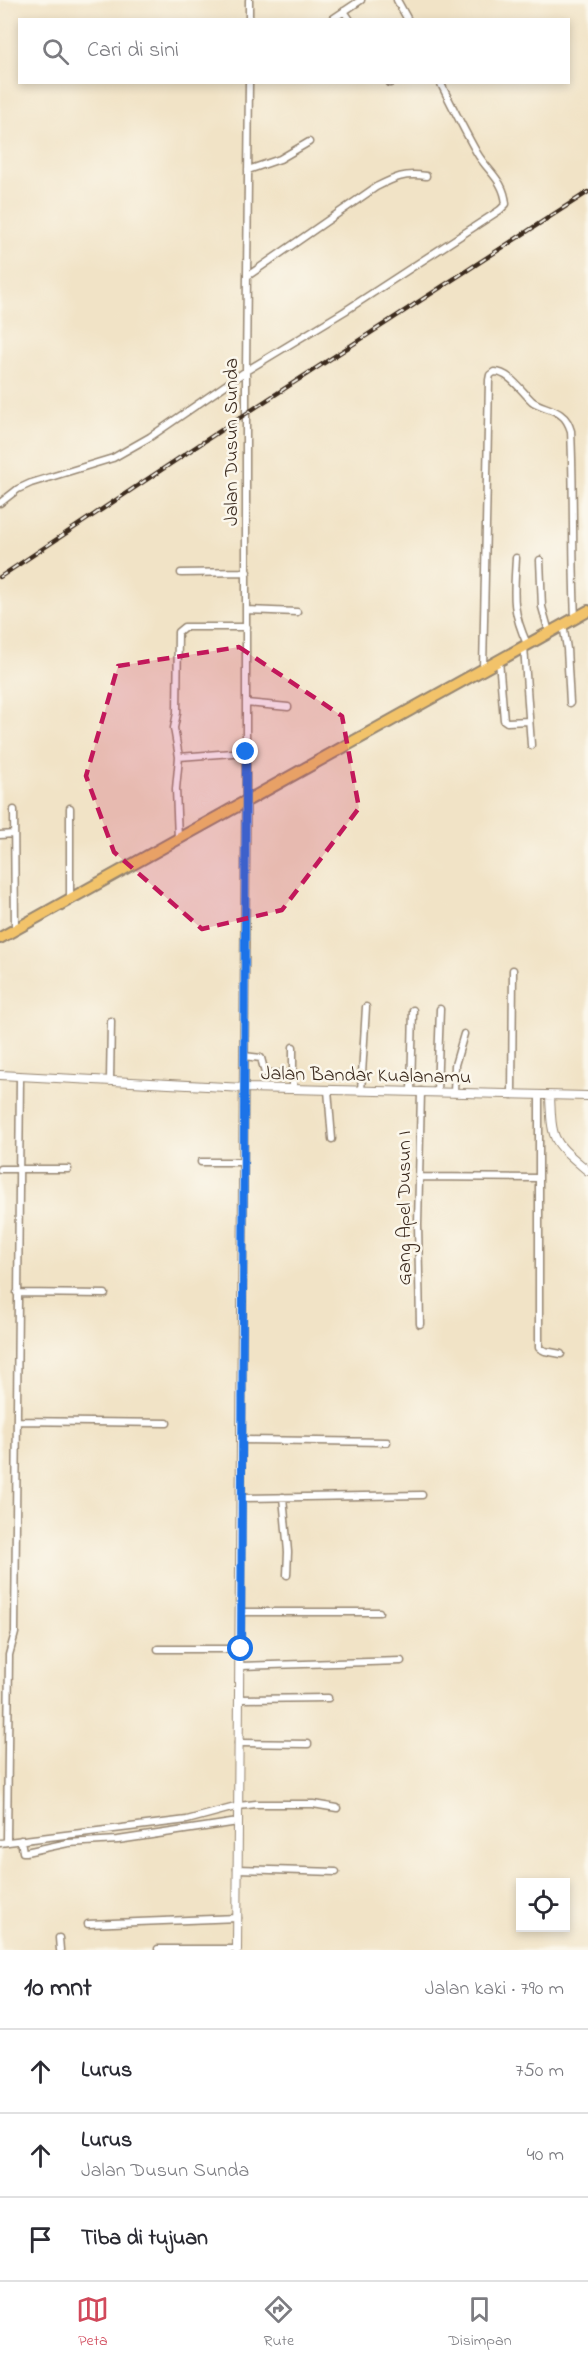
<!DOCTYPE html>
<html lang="id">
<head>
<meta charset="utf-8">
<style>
  :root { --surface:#fff; --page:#f2f2f3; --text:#2b2b33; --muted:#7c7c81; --line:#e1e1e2; --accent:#d1495b }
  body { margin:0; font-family:"Indie Flower",sans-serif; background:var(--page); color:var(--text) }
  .controls { position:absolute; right:18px; bottom:18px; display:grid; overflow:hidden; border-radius:0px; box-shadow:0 3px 9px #0003 }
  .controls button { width:54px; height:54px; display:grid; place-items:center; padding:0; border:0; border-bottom:2px solid var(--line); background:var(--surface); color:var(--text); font:30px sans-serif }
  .stop { position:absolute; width:18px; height:18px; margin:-14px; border:4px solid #1a73e8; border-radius:50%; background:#fff }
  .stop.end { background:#1a73e8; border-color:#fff; box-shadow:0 2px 6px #0008 }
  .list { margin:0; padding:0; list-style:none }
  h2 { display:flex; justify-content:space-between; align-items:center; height:78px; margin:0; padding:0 24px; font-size:26px }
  h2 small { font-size:20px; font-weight:400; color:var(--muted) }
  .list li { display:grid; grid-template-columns:39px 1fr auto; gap:18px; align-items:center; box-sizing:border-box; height:84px; padding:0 24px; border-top:2px solid var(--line) }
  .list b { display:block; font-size:22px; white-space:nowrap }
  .list p { margin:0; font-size:20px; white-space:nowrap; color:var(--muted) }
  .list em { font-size:20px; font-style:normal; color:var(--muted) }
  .icon { flex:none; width:33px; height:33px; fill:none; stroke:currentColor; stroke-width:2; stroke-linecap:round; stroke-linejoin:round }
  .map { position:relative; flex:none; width:588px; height:1950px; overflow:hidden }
  .search { position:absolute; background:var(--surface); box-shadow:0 3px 9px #0003; left:18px; right:18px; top:18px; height:66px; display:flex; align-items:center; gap:15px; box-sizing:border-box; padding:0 21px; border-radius:0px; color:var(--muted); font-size:22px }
  .sheet { height:330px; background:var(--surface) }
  nav { display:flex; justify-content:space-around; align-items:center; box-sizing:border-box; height:84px; border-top:2px solid var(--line); background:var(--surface); font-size:16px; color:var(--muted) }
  nav a { display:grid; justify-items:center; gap:3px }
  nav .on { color:var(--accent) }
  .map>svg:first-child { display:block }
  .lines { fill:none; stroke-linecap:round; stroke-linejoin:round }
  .minor-casing { stroke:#968672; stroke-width:9 }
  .tertiary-casing { stroke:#968672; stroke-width:10 }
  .trunk-casing { stroke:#968672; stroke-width:14 }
  .minor { stroke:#fff; stroke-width:6 }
  .tertiary { stroke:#fff; stroke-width:8 }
  .trunk { stroke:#f2c36a; stroke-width:10 }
  .rail-casing { stroke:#3b2a1e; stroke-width:4.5 }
  .rail { stroke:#fbf7ec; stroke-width:2; stroke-dasharray:7; stroke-linecap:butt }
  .route { stroke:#1a73e8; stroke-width:8 }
  .marked { fill:#c2185b; fill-opacity:0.2; stroke:#c2185b; stroke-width:4.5; stroke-dasharray:12 8; stroke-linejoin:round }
  .labels { text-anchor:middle; stroke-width:5; stroke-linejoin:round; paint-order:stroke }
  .street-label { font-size:20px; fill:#3b2a1e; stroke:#fbf7ec }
</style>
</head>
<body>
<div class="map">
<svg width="588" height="1950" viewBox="0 0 588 1950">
  <rect width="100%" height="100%" fill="#fbf7ec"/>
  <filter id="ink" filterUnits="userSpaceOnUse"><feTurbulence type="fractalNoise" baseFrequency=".0167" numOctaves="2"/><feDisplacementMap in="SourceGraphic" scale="12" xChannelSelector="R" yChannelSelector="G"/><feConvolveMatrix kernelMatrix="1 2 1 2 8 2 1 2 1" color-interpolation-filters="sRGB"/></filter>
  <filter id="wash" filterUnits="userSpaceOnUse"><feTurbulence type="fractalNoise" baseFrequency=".008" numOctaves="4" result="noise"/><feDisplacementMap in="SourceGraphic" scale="24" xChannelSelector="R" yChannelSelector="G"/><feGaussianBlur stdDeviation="1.35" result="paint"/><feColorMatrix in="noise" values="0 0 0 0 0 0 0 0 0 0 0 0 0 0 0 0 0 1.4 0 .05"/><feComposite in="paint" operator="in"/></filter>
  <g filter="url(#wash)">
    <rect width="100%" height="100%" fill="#f1e3c6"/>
  </g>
  <g filter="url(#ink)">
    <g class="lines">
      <defs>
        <path id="minor" d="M249 0V20
          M397 0 408 20
          M344 11 350 20
          M331 20 361 0
          M390 82V83
          M248 170 280 159 309 142
          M249 275 376 187C396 177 404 173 426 176
          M0 503 18 489 31 483 113 458 150 437 246 371 345 311 500 210 506 204C504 180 488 172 477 153 464 130 452 106 440 82
          M516 558C514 596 511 608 527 644
          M540 560 542 607 549 632
          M181 573 247 572
          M247 610 297 612
          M563 624 567 649 570 703
          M524 646 531 745
          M499 660 504 720 507 722 529 721
          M483 669 489 380 490 375 494 372C509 371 522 392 532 401 539 407 553 408 561 415 567 419 569 425 571 431 574 494 572 556 575 618
          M246 703 288 707
          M179 757 246 752
          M246 801V371L249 82
          M14 810 15 930
          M0 835 14 834
          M178 838 176 789 179 757 174 728 177 713 178 632 184 627H247
          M70 900V808
          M293 1047V1089
          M244 1056 261 1058 265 1073 293 1074
          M110 1080 111 1021
          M328 1090 332 1139
          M361 1091 366 1007
          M411 1091 413 1010
          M437 1092 440 1009
          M454 1093 455 1065 464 1034
          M512 1095 513 970
          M539 1095V1348L545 1351 561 1354
          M201 1162H244
          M0 1169H68
          M419 1177 539 1178
          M17 1293 105 1294
          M420 1324 418 1224 421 1091
          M17 1421 167 1423
          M241 1440 387 1442
          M283 1497 288 1552 287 1575
          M241 1498 422 1495
          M241 1612H379
          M158 1649H241
          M241 1666 401 1661
          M239 1699 328 1698
          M238 1743 308 1744
          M21 1840 23 1852H26L68 1843 118 1840 238 1822
          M7 1842 9 1655 15 1633 20 1076
          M0 1843 187 1820 239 1806 256 1804H313L337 1808
          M237 1869 336 1872
          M88 1924 238 1918
          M59 1938 60 1950
          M158 1949H237"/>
        <path id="tertiary" d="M0 1075 244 1088 588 1096
          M550 1096C552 1143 552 1140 588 1171
          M237 1950 246 801"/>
        <path id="trunk" d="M0 938 588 611"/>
      </defs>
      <use href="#minor" class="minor-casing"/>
      <use href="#tertiary" class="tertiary-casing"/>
      <use href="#trunk" class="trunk-casing"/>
      <use href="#minor" class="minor"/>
      <use href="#tertiary" class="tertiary"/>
      <use href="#trunk" class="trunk"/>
      <defs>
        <path id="rail" d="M0 577 247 413 588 192"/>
      </defs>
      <use href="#rail" class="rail-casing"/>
      <use href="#rail" class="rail"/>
    </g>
  </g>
  <g class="lines" filter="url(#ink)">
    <path class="route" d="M241 1649 246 752"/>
  </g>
  <path class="marked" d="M239 647 342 716 359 808 282 910 202 929 114 852 86 776 118 666Z"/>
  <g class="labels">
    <g class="street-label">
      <text transform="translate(230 442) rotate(-90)" y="7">Jalan Dusun Sunda</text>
      <text transform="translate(366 1074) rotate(1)" y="7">Jalan Bandar Kualanamu</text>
      <text transform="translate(403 1208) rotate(-90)" y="7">Gang Apel Dusun I</text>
    </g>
  </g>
</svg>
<div class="controls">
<button><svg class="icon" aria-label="locate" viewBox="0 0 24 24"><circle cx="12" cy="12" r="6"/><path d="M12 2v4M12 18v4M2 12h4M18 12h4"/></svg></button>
</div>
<div class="stop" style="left:241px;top:1649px"></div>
<div class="stop end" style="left:246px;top:752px"></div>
<div class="search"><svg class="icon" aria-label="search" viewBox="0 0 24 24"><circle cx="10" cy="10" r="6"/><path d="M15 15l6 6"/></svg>Cari di sini</div>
</div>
<section class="sheet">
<h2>10 mnt<small>Jalan kaki · 790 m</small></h2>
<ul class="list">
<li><svg class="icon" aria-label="ahead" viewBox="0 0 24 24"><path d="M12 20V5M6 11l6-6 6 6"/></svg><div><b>Lurus</b></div><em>750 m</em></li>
<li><svg class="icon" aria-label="ahead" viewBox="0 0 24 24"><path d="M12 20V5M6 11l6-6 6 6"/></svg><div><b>Lurus</b><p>Jalan Dusun Sunda</p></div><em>40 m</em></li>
<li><svg class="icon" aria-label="arrive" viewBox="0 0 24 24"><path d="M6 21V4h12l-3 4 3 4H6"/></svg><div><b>Tiba di tujuan</b></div></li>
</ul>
</section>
<nav>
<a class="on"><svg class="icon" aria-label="map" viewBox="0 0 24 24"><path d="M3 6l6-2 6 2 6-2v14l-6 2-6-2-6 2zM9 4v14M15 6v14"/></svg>Peta</a>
<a><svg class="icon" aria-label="directions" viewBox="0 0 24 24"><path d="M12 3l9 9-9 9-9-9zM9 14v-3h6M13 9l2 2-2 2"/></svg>Rute</a>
<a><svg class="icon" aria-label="saved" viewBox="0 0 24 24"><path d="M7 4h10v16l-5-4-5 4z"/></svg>Disimpan</a>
</nav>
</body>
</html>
